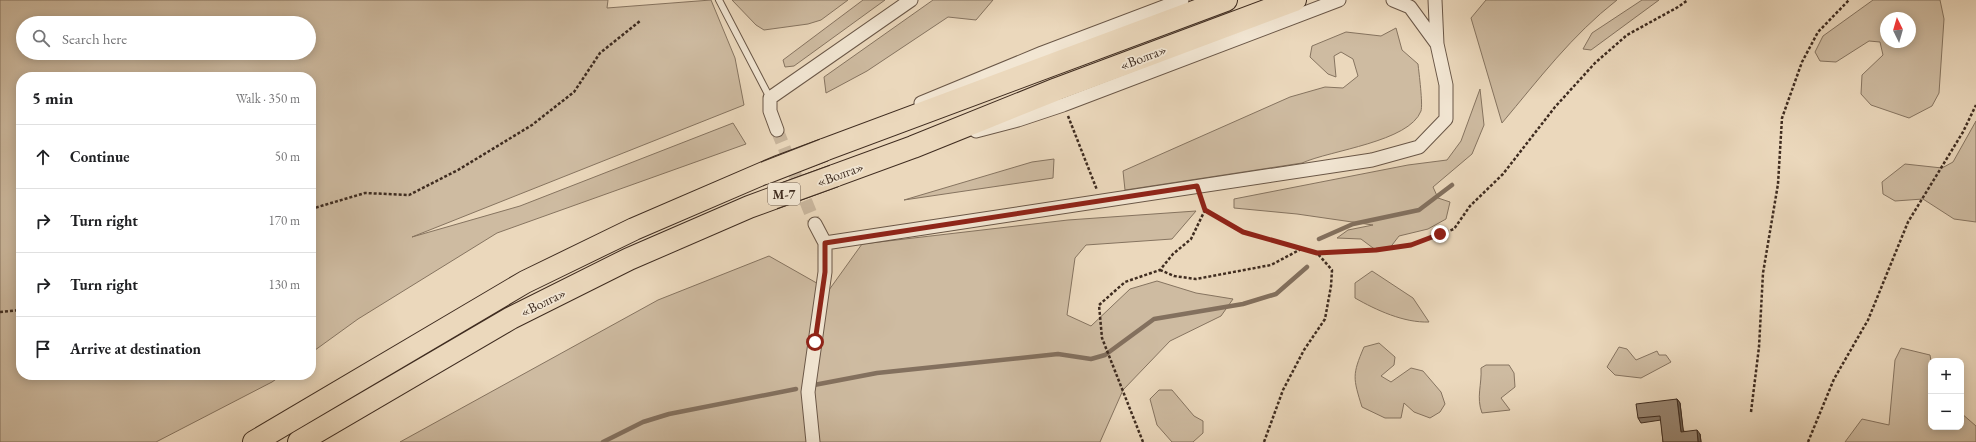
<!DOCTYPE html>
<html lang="en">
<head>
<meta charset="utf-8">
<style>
  :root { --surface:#fff; --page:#f2f2f2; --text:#202124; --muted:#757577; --line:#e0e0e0 }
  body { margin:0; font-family:"EB Garamond",serif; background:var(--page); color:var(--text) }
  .controls { position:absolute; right:12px; bottom:12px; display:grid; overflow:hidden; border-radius:8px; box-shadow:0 2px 10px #0003 }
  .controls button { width:36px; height:36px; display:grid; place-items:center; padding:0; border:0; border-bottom:1px solid var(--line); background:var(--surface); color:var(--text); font:20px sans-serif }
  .compass { position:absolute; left:1880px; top:12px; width:36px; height:36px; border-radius:50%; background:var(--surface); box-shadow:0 2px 10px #0003; rotate:355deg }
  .stop { position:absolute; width:12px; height:12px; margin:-9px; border:3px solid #8f2418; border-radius:50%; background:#fff }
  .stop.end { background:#8f2418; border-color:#fff; box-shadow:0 1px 4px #0008 }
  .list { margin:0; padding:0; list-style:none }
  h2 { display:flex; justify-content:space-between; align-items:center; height:52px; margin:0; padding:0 16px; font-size:17px }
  h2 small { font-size:13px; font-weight:400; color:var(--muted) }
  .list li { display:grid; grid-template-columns:26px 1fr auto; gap:12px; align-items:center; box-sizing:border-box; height:64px; padding:0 16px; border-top:1px solid var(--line) }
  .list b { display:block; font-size:15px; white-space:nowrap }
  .list em { font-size:13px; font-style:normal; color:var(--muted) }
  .icon { flex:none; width:22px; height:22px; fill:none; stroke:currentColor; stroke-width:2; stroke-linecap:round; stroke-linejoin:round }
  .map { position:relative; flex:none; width:1976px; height:442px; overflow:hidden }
  .search { position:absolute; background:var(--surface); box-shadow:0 2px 10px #0003; left:16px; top:16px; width:300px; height:44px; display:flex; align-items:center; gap:10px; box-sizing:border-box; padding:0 14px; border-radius:22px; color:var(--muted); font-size:15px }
  .panel { position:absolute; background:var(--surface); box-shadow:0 2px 10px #0003; left:16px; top:72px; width:300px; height:308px; border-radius:16px }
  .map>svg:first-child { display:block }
  .green { fill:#cebba1; stroke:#867460; fill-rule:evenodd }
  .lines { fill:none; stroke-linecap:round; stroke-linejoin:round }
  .stream { stroke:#83705e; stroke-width:4.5 }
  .street-tunnel { stroke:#c9b69d; stroke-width:13; stroke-dasharray:13 6; stroke-linecap:butt }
  .lane-casing { stroke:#6a5747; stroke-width:8 }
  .street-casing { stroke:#6a5747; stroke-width:15 }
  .highway-casing { stroke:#3f2c20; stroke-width:24 }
  .path { stroke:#3f2c20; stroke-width:2.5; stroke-dasharray:3 2; stroke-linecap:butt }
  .lane { stroke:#f2e6d3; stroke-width:6 }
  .street { stroke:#f2e6d3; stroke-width:13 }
  .highway { stroke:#ebd8bc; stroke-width:22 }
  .highway-bridge-casing { stroke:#3f2c20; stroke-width:24; stroke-linecap:butt }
  .highway-bridge { stroke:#ebd8bc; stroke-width:22 }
  .wall { fill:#837261; stroke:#3f2c20 }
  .shaded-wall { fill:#6a5d4f; stroke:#3f2c20 }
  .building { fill:#988571; stroke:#3f2c20 }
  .route { stroke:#8f2418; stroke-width:5 }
  .labels { text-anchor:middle; stroke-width:3.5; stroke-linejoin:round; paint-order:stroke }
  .shield { fill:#f2e6d3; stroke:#756456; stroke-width:1 }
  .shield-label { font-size:13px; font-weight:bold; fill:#3f2c20 }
  .street-label { font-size:14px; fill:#3f2c20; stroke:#f2e6d3 }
</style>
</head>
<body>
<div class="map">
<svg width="1976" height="442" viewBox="0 0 1976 442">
  <rect width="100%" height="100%" fill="#ebd8bc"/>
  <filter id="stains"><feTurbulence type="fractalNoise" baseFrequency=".005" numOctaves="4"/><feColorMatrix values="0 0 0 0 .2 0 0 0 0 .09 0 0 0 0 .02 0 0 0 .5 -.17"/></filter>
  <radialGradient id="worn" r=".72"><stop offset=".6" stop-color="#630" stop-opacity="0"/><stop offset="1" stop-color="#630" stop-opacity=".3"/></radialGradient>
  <path class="green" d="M0 0H608L607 8 711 0 735 58 744 105 412 237 520 206 733 123 746 144 497 233 358 319 311 353V77H21V375H282L272 382 156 442H0ZM23 23H309V53H23Z
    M732 0H848L821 20 808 24 764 30 756 25Z
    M863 0H885L794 66 785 67 783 60Z
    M933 0H993L976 20 948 17 867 71 826 93 824 77Z
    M1486 0H1617C1572 35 1539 79 1502 123L1471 18Z
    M1642 0H1659L1591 50 1583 49 1592 33Z
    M1873 0H1940L1944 19 1939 93 1932 106 1909 118 1871 105 1861 94 1862 75 1883 55 1880 42 1869 41 1836 62 1820 61 1815 52 1823 36ZM1886 18H1910V42H1886Z
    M1396 28 1402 50 1418 64C1419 73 1423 104 1421 111 1409 142 1331 150 1302 163L1125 190 1123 171 1290 97 1325 87 1343 88 1358 76 1353 59 1341 52 1334 56 1336 77 1328 74 1310 57 1312 46 1346 32 1381 36Z
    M1480 89 1484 125 1472 154 1433 187 1438 198 1450 202 1446 219 1428 229 1399 236 1389 249 1377 251 1361 239 1337 238 1348 230 1373 225 1297 214 1234 208V199L1408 165 1447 160 1461 141Z
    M1976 121V222L1954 219 1923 199 1895 201 1883 194 1882 182 1905 164 1942 168 1953 162Z
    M1054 159 1053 178 904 200 1032 162Z
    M1196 211 1172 239 1086 245 1075 258 1067 315 1091 326 1130 289 1157 281 1196 293 1233 299 1221 316 1170 341 1123 390 1100 442H400L658 300 769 256 829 290 862 244 1068 220Z
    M1372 271 1413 298 1429 322C1404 323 1376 310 1355 298V283Z
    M1379 343 1395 357 1394 365 1381 376 1391 382 1411 368 1423 371 1441 392 1445 404 1440 412 1430 418 1414 412 1404 403 1401 418H1385L1362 407C1353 378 1352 375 1364 347Z
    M1619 347 1627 349 1636 360 1657 351 1659 355H1666L1671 362 1641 378 1615 375 1607 367Z
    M1901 348 1930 355 1931 361V427H1961V413L1976 426V442H1845L1862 419 1889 425 1895 360Z
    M1486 365H1509L1514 373 1515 387 1501 398 1510 410 1482 413C1476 397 1482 385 1481 368Z
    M1159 390H1172L1194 416 1203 421V433L1193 442H1172L1157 425 1150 399Z"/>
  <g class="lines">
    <path class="stream" d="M1319 239 1353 224 1419 210 1452 185
      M814 385 877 373 1058 354 1091 359 1105 355 1154 319 1243 304 1276 294 1307 267
      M603 442 643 422 669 414 796 389"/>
    <path class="street-tunnel" d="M777 130 815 224"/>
    <defs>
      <path id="lane" d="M719 0 770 98"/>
      <path id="street" d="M1393 0 1410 7 1437 44
        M921 103 1042 53 1182 0
        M777 130 770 111V98L911 0
        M976 131 1018 120 1063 105 1339 0
        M815 224 825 243 1372 160 1419 147 1446 119V85L1437 44 1435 0
        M813 442 808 392 825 272V243"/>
      <path id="highway" d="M254 442 525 282 634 229 778 167 1226 0
        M299 442 511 318 629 259 749 207 913 147 1057 89 1295 0"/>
    </defs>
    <use href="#lane" class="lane-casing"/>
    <use href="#street" class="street-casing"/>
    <use href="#highway" class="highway-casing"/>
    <path class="path" d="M1068 116 1097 190
      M1201 198 1205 210 1243 232 1317 253 1376 250 1411 245 1454 229 1470 206 1503 174 1555 107 1595 63 1627 35 1678 7 1688 0
      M311 209 365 193 409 195 458 170 532 125 574 92 600 53 640 21
      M1160 270 1174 276 1196 279 1271 265 1303 248
      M0 312 21 310
      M1751 412 1759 347 1763 273 1778 184 1782 118 1802 62 1818 32 1849 0
      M1143 442 1102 338 1099 305 1125 282 1160 270 1173 254 1191 239 1205 210
      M1264 442 1283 390 1304 350 1325 319 1331 286 1332 270 1317 253
      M1808 442 1834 379 1868 320 1908 222 1963 132 1976 105"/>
    <use href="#lane" class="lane"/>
    <use href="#street" class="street"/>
    <use href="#highway" class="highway"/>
    <defs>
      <path id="highway-bridge" d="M765 173 824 150
        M773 198 834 176"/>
    </defs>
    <use href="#highway-bridge" class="highway-bridge-casing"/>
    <use href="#highway-bridge" class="highway-bridge"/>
  </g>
  <path class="wall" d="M1677 399 1680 403 1683 431 1700 434 1701 442H1663L1661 420 1641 423 1638 418Z"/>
  <path class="shaded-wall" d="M1677 399 1680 403 1684 436 1681 432Z
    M1697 430 1700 434 1701 442H1698Z"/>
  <path class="building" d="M1677 399 1681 432 1697 430 1698 442H1663L1660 416 1638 418 1636 404Z"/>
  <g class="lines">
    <path class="route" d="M815 342 825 272V243L1197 186 1205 210 1243 232 1317 253 1376 250 1411 245 1440 234"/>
  </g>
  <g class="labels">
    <rect class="shield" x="768" y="183" width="32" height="22" rx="3"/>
    <g class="shield-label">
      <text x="784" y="199">М-7</text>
    </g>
    <g class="street-label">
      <text transform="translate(1143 57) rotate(-21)" y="5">«Волга»</text>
      <text transform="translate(840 174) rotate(-20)" y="5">«Волга»</text>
      <text transform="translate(543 302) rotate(-26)" y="5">«Волга»</text>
    </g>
  </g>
  <rect width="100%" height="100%" filter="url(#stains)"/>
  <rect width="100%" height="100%" fill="url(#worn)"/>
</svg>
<div class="controls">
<button>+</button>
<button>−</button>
</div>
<svg class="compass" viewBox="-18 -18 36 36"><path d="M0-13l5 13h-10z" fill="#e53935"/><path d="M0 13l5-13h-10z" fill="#757577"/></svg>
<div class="stop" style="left:815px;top:342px"></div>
<div class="stop end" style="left:1440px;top:234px"></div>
<div class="search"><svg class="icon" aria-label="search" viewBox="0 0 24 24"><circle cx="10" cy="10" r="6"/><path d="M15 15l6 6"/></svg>Search here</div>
<section class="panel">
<h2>5 min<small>Walk · 350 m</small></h2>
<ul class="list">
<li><svg class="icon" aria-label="ahead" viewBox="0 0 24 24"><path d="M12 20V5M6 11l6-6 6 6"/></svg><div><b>Continue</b></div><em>50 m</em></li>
<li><svg class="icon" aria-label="right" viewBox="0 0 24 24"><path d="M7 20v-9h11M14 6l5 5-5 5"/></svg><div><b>Turn right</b></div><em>170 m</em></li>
<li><svg class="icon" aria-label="right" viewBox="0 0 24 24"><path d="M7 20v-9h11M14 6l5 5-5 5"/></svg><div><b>Turn right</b></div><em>130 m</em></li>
<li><svg class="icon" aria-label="arrive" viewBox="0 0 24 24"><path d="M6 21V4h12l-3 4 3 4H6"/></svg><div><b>Arrive at destination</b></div></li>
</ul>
</section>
</div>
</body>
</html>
